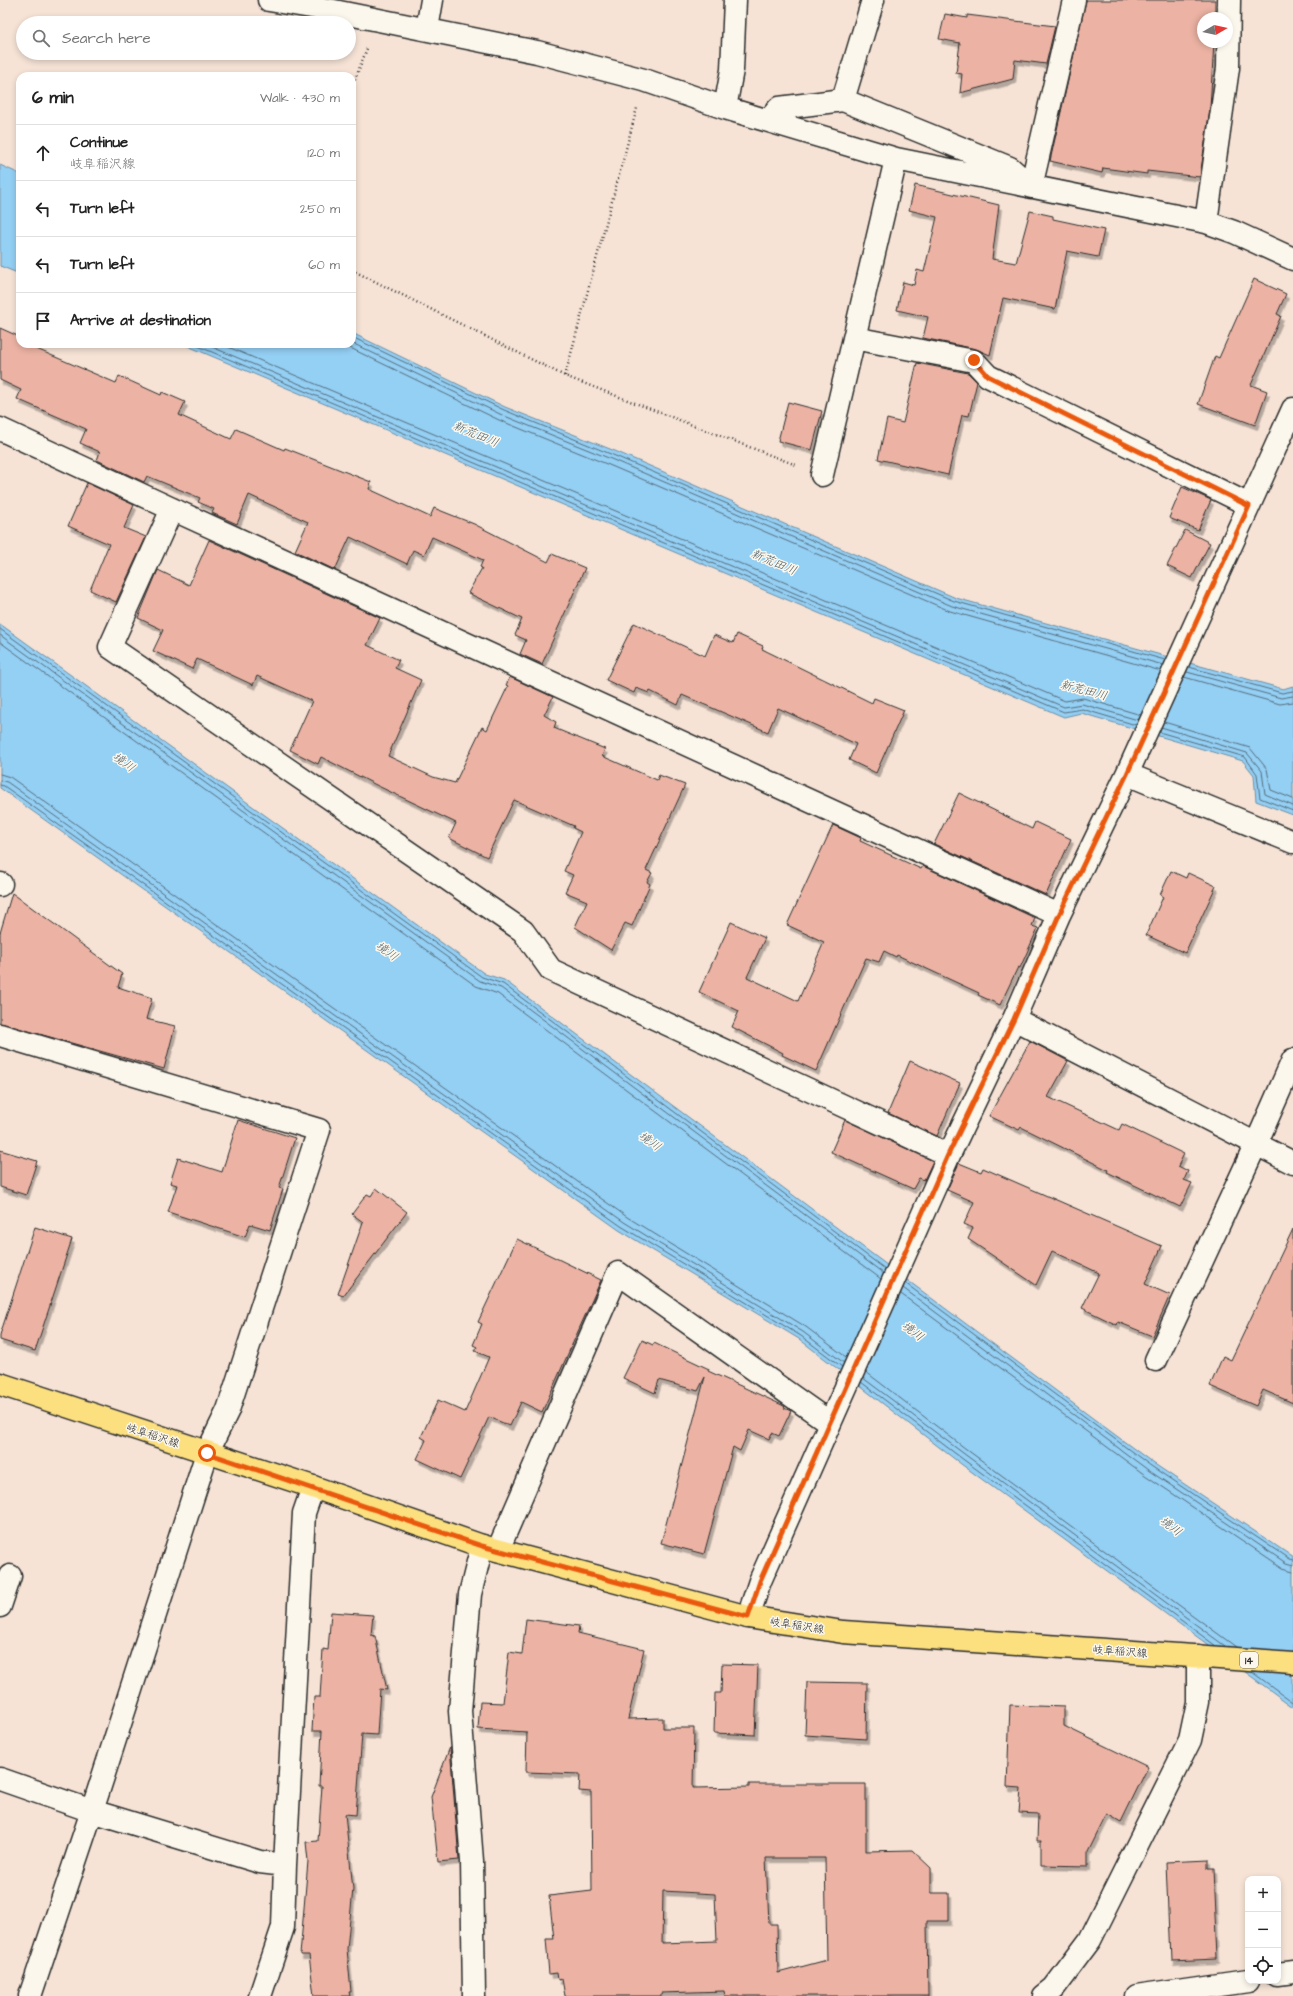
<!DOCTYPE html>
<html lang="en">
<head>
<meta charset="utf-8">
<style>
  :root { --surface:#fff; --page:#f6f6f6; --text:#222; --muted:#767676; --line:#e0e0e0 }
  body { margin:0; font-family:"Architects Daughter","Klee One",sans-serif; background:var(--page); color:var(--text) }
  .controls { position:absolute; right:12px; bottom:12px; display:grid; overflow:hidden; border-radius:8px; box-shadow:0 2px 6px #0003 }
  .controls button { width:36px; height:36px; display:grid; place-items:center; padding:0; border:0; border-bottom:1px solid var(--line); background:var(--surface); color:var(--text); font:20px sans-serif }
  .compass { position:absolute; left:1197px; top:12px; width:36px; height:36px; border-radius:50%; background:var(--surface); box-shadow:0 2px 6px #0003; rotate:81deg }
  .stop { position:absolute; width:12px; height:12px; margin:-9px; border:3px solid #ea580c; border-radius:50%; background:#fff }
  .stop.end { background:#ea580c; border-color:#fff; box-shadow:0 1px 4px #0008 }
  .list { margin:0; padding:0; list-style:none }
  h2 { display:flex; justify-content:space-between; align-items:center; height:52px; margin:0; padding:0 16px; font-size:17px }
  h2 small { font-size:13px; font-weight:400; color:var(--muted) }
  .list li { display:grid; grid-template-columns:26px 1fr auto; gap:12px; align-items:center; box-sizing:border-box; height:56px; padding:0 16px; border-top:1px solid var(--line) }
  .list b { display:block; font-size:15px; white-space:nowrap }
  .list p { margin:0; font-size:13px; white-space:nowrap; color:var(--muted) }
  .list em { font-size:13px; font-style:normal; color:var(--muted) }
  .icon { flex:none; width:22px; height:22px; fill:none; stroke:currentColor; stroke-width:2; stroke-linecap:round; stroke-linejoin:round }
  .map { position:relative; flex:none; width:1293px; height:1996px; overflow:hidden }
  .search { position:absolute; background:var(--surface); box-shadow:0 2px 6px #0003; left:16px; top:16px; width:340px; height:44px; display:flex; align-items:center; gap:10px; box-sizing:border-box; padding:0 14px; border-radius:22px; color:var(--muted); font-size:15px }
  .panel { position:absolute; background:var(--surface); box-shadow:0 2px 6px #0003; left:16px; top:72px; width:340px; height:276px; border-radius:12px }
  .map>svg:first-child { display:block }
  .water { fill:#94cff4; stroke:#6a8da4 }
  .lines { fill:none; stroke-linecap:round; stroke-linejoin:round }
  .shore { stroke:#556d7b; stroke-width:1 }
  .building { fill:#ecb3a4; stroke:#2b2b2b; fill-rule:evenodd; filter:url(#shadow) }
  .minor-casing { stroke:#2b2b2b; stroke-width:25 }
  .major-casing { stroke:#2b2b2b; stroke-width:25 }
  .path { stroke:#2b2b2b; stroke-width:2.5; stroke-dasharray:1 3; stroke-linecap:butt }
  .minor { stroke:#fbf7ec; stroke-width:22 }
  .major { stroke:#fce080; stroke-width:22 }
  .route { stroke:#ea580c; stroke-width:5 }
  .labels { text-anchor:middle; stroke-width:3; stroke-linejoin:round; paint-order:stroke }
  .shield { fill:#fbf7ec; stroke:#696865; stroke-width:1 }
  .shield-label { font-size:10px; font-weight:bold; fill:#2b2b2b }
  .street-label { font-size:11px; fill:#2b2b2b; stroke:#fbf7ec }
  .water-label { font-size:12px; font-style:italic; fill:#4a5c67; stroke:#fbf7ec }
</style>
</head>
<body>
<div class="map">
<svg width="1293" height="1996" viewBox="0 0 1293 1996">
  <defs>
    <filter id="shadow"><feDropShadow dx="2.5" dy="4.5" stdDeviation="0" flood-color="#0004"/></filter>
  </defs>
  <rect width="100%" height="100%" fill="#f6e3d6"/>
  <filter id="ink" filterUnits="userSpaceOnUse"><feTurbulence type="fractalNoise" baseFrequency=".025" numOctaves="2"/><feDisplacementMap in="SourceGraphic" scale="8" xChannelSelector="R" yChannelSelector="G"/><feConvolveMatrix kernelMatrix="1 2 1 2 8 2 1 2 1" color-interpolation-filters="sRGB"/></filter>
  <g filter="url(#ink)">
    <path class="water" d="M0 165 20 174V274L0 266Z
      M352 333 505 407 615 451 956 598 1283 689 1293 686V815L1256 801 1254 775 1243 761 1081 713 1064 717 183 344H352Z
      M0 624 485 974 504 980 1153 1463 1293 1557V1707L961 1464 799 1339 619 1230 0 788Z"/>
    <g class="lines">
      <path class="shore" d="M352 337 504 410 613 455 954 601 1165 660
        M352 343 502 415 611 459 952 606 1163 665
        M193 344 1064 712 1082 709 1136 725
        M205 344 1064 707 1082 704 1138 720
        M221 344 1065 701 1083 698 1141 715
        M342 344 499 420 609 465 950 611 1161 671
        M0 629 482 977 503 984 885 1269
        M0 635 480 981 501 988 883 1273
        M0 642 476 986 498 994 881 1279
        M1189 667 1282 693 1293 691
        M1187 672 1281 698 1293 696
        M1184 677 1280 704 1293 702
        M1164 722 1250 748 1267 769 1271 790 1293 799
        M1161 727 1247 753 1262 771 1265 794 1293 806
        M1159 732 1245 757 1257 774 1260 798 1293 811
        M0 774 10 777 627 1217 806 1327 846 1357
        M0 780 7 782 624 1222 803 1332 844 1363
        M0 785 4 786 621 1226 801 1336 842 1367
        M905 1283 1151 1466 1289 1559 1293 1560
        M903 1288 1148 1470 1286 1563 1293 1565
        M901 1294 1145 1475 1283 1568 1293 1571
        M866 1372 970 1452 1236 1647
        M863 1378 967 1456 1225 1646
        M861 1382 964 1460 1216 1646
        M1252 1672 1293 1702"/>
    </g>
    <path class="building" d="M1086 0H1215V18H1203V42H1214L1210 108 1200 177 1147 171V174L1103 168 1102 173 1050 161Z
      M945 14 967 18V15L1055 26 1046 64 1015 60 1013 79 960 93 962 74 956 73 960 43 939 39Z
      M915 185 999 205 992 259 1016 263 1030 211 1053 216V219L1104 230 1098 257 1067 251 1055 309 1003 298 990 355 976 349 923 338 928 317 897 310 903 282 914 285 917 270 924 272 937 217 909 210Z
      M1254 279 1286 294 1277 314 1281 316 1251 385 1267 391 1255 425 1198 404 1215 356 1219 358Z
      M0 328 20 337V344H33L32 347 116 383 119 376 161 395 162 392 185 402 179 415 231 439 236 429 284 450 285 448 371 482 369 489 430 517 434 508 474 524 548 562 552 554 585 568 542 664 520 654 526 640 515 635 522 619 468 593 482 568 480 567 483 560 432 537 424 555 413 550 407 564 350 537 335 570 295 551 308 522 249 495 237 524 212 513 214 509 198 502 200 498 147 476 144 482 97 460 100 452 80 443 86 429 17 399 21 390 0 380Z
      M917 363 968 373 977 382 969 416 962 415 948 475 878 459 887 419 903 423Z
      M788 402 822 411 812 450 778 441Z
      M87 483 134 505 124 528 146 537 116 602 90 590 109 544 68 526Z
      M1182 487 1211 500 1198 530 1169 518Z
      M1185 530 1210 543 1192 578 1167 566Z
      M209 540 380 618 367 645 399 660 395 668 421 680 388 756 433 777 455 783 482 727 487 730 508 686 506 685 510 677 553 697 544 715 556 722 554 728 605 749 602 756 657 780 659 775 685 785 646 870 652 873 647 882 650 884 632 926 625 923 611 950 575 927 587 901 565 892 573 875 564 871 581 832 573 828 574 826 514 800 487 857 449 838 456 823 378 786 321 757 318 764 290 750 312 701 257 676 253 685 197 659 192 669 153 651 163 630 138 618 158 570 189 585Z
      M634 623 705 656 714 635 733 643 737 634 763 646 762 649 872 703 874 698 904 710 876 773 849 760 856 744 778 708 768 732 682 695 678 705 650 691 649 693 636 688 634 693 606 680Z
      M959 793 1032 829 1035 822 1071 839 1046 895 934 844Z
      M833 825 861 838 860 841 921 869 923 866 1035 918 1032 926 1038 928 1020 968 1018 967 1000 1005 978 995 979 993 897 955 896 957 884 951 879 962 866 958 816 1071 782 1055 783 1053 732 1027 739 1011 699 992 731 922 765 938 747 977 798 1001 824 942 787 925Z
      M1171 871 1186 878 1188 873 1216 886 1185 953 1146 935 1163 897 1160 895Z
      M12 893 122 974 118 987 152 998 146 1019 175 1026 164 1069 0 1023V933Z
      M1030 1041 1068 1061 1048 1097 1119 1130 1122 1124 1184 1154 1178 1166 1188 1171 1184 1180 1192 1183 1180 1207 1107 1172 1108 1170 1021 1127 1019 1130 989 1116Z
      M910 1061 960 1083 937 1136 888 1113Z
      M238 1120 295 1138 279 1188 283 1189 270 1230 250 1224 245 1237 168 1212 177 1185 170 1183 178 1158 222 1172Z
      M845 1120 933 1161 924 1180 919 1178 913 1189 831 1152Z
      M0 1150 37 1161 26 1195 0 1187Z
      M959 1163 981 1172 983 1168 1162 1246 1145 1284 1170 1295 1152 1336 1118 1322 1117 1325 1082 1308 1099 1273 1052 1251 1036 1285 968 1239 973 1228 964 1224 974 1202 947 1190Z
      M376 1188 407 1212 343 1296 338 1294 363 1222 352 1214 367 1194 371 1196Z
      M35 1227 72 1239 35 1351 0 1340V1335Z
      M1293 1229V1403L1263 1390 1256 1406 1210 1386 1223 1356 1231 1360Z
      M517 1239 601 1280 542 1412 521 1402 510 1426 489 1417 460 1479 417 1459 426 1440 421 1437 438 1400 465 1412 489 1357 475 1351 477 1347 473 1345 482 1324 478 1322Z
      M642 1340 653 1345 654 1343 709 1369 708 1371 782 1405 785 1407 784 1408 791 1411 779 1436 772 1433 769 1439 749 1430 740 1451 733 1447 704 1554 661 1543 705 1377 698 1391 659 1380 655 1393 623 1378Z
      M331 1612 373 1615 371 1635 375 1636 387 1690 380 1689 377 1735 362 1734 356 1815 345 1814 353 1889 347 1949 351 1992H349L350 1996H314L309 1955H300L308 1861 306 1842 318 1841 322 1786H319L322 1731H312L314 1697H320L323 1649 328 1650Z
      M526 1619 579 1626 578 1633 644 1649 628 1719 663 1718V1728H694L693 1788 749 1787V1784H866V1851L912 1850 931 1868V1893H949V1921H927L928 1996H725L724 1991 661 1993V1996H565L562 1979 558 1980 557 1973 549 1974 546 1939H554L549 1896 592 1891 591 1792 579 1791 580 1774 526 1772 527 1732 478 1729 480 1702 503 1703 509 1652 522 1654ZM766 1858H825L827 1960 778 1973 777 1924H769ZM663 1891 715 1894 717 1941 662 1943Z
      M722 1664 758 1665 755 1735 714 1733 715 1693H721Z
      M807 1682 867 1683 866 1739 805 1735Z
      M1010 1705 1064 1707V1726L1148 1767 1121 1822 1107 1814 1088 1852V1866L1041 1865V1841H1037L1038 1814 1019 1813 1021 1788 1007 1787Z
      M450 1747 459 1860 438 1862 431 1797Z
      M1208 1860V1869H1214L1218 1959 1170 1961 1166 1862Z"/>
    <g class="lines">
      <defs>
        <path id="minor" d="M269 0 329 10 537 52 644 80 725 108 896 159 1206 222 1234 232 1293 259
          M427 29 432 0
          M843 100 873 0
          M725 108 732 70 735 0
          M769 120 779 108 843 100 1010 168 1031 187 1074 0
          M1206 222 1228 68 1229 0
          M854 338 974 361 988 376 1249 505
          M0 429 172 509 1059 915
          M822 475 896 159
          M172 509 110 647 523 931 551 970 949 1155
          M1127 774 1293 842
          M0 885 1 884
          M1014 1019 1293 1163
          M0 1035 319 1130 228 1410 207 1453 92 1811 30 1996
          M1156 1360 1256 1144 1293 1060
          M498 1550 618 1273 830 1423
          M0 1606 10 1576
          M748 1617 760 1581 949 1155 1014 1019 1059 915 1127 774 1293 409
          M0 1779 92 1811 260 1862 285 1865 304 1513 313 1487
          M1278 1975 1293 1973
          M260 1996 283 1927 285 1865
          M474 1996 472 1861 460 1711 470 1594 482 1546
          M1044 1996 1054 1988 1090 1940 1190 1740 1198 1702V1656
          M1137 1996 1248 1980"/>
        <path id="major" d="M0 1384 313 1487 482 1546 748 1617 843 1632 1293 1663"/>
      </defs>
      <use href="#minor" class="minor-casing"/>
      <use href="#major" class="major-casing"/>
      <path class="path" d="M352 87 368 46
        M352 270 565 376 796 465
        M565 376 637 108"/>
      <use href="#minor" class="minor"/>
      <use href="#major" class="major"/>
    </g>
  </g>
  <g class="lines" filter="url(#ink)">
    <path class="route" d="M207 1453 482 1546 748 1617 760 1581 948 1155 1014 1019 1059 915 1127 774 1249 506 988 376 974 360"/>
  </g>
  <g class="labels">
    <rect class="shield" x="1240" y="1652" width="18" height="16" rx="3"/>
    <g class="shield-label">
      <text x="1249" y="1664">14</text>
    </g>
    <g class="street-label">
      <text transform="translate(153 1435) rotate(18)" y="4">岐阜稲沢線</text>
      <text transform="translate(797 1625) rotate(9)" y="4">岐阜稲沢線</text>
      <text transform="translate(1120 1651) rotate(4)" y="4">岐阜稲沢線</text>
    </g>
    <g class="water-label">
      <text transform="translate(476 434) rotate(23)" y="4">新荒田川</text>
      <text transform="translate(774 562) rotate(23)" y="4">新荒田川</text>
      <text transform="translate(1084 690) rotate(15)" y="4">新荒田川</text>
      <text transform="translate(124 762) rotate(36)" y="4">境川</text>
      <text transform="translate(387 951) rotate(36)" y="4">境川</text>
      <text transform="translate(650 1141) rotate(36)" y="4">境川</text>
      <text transform="translate(913 1331) rotate(37)" y="4">境川</text>
      <text transform="translate(1171 1526) rotate(37)" y="4">境川</text>
    </g>
  </g>
</svg>
<div class="controls">
<button>+</button>
<button>−</button>
<button><svg class="icon" aria-label="locate" viewBox="0 0 24 24"><circle cx="12" cy="12" r="6"/><path d="M12 2v4M12 18v4M2 12h4M18 12h4"/></svg></button>
</div>
<svg class="compass" viewBox="-18 -18 36 36"><path d="M0-13l5 13h-10z" fill="#e53935"/><path d="M0 13l5-13h-10z" fill="#767676"/></svg>
<div class="stop" style="left:207px;top:1453px"></div>
<div class="stop end" style="left:974px;top:360px"></div>
<div class="search"><svg class="icon" aria-label="search" viewBox="0 0 24 24"><circle cx="10" cy="10" r="6"/><path d="M15 15l6 6"/></svg>Search here</div>
<section class="panel">
<h2>6 min<small>Walk · 430 m</small></h2>
<ul class="list">
<li><svg class="icon" aria-label="ahead" viewBox="0 0 24 24"><path d="M12 20V5M6 11l6-6 6 6"/></svg><div><b>Continue</b><p>岐阜稲沢線</p></div><em>120 m</em></li>
<li><svg class="icon" aria-label="left" viewBox="0 0 24 24"><path d="M17 20v-9H6M10 6l-5 5 5 5"/></svg><div><b>Turn left</b></div><em>250 m</em></li>
<li><svg class="icon" aria-label="left" viewBox="0 0 24 24"><path d="M17 20v-9H6M10 6l-5 5 5 5"/></svg><div><b>Turn left</b></div><em>60 m</em></li>
<li><svg class="icon" aria-label="arrive" viewBox="0 0 24 24"><path d="M6 21V4h12l-3 4 3 4H6"/></svg><div><b>Arrive at destination</b></div></li>
</ul>
</section>
</div>
</body>
</html>
